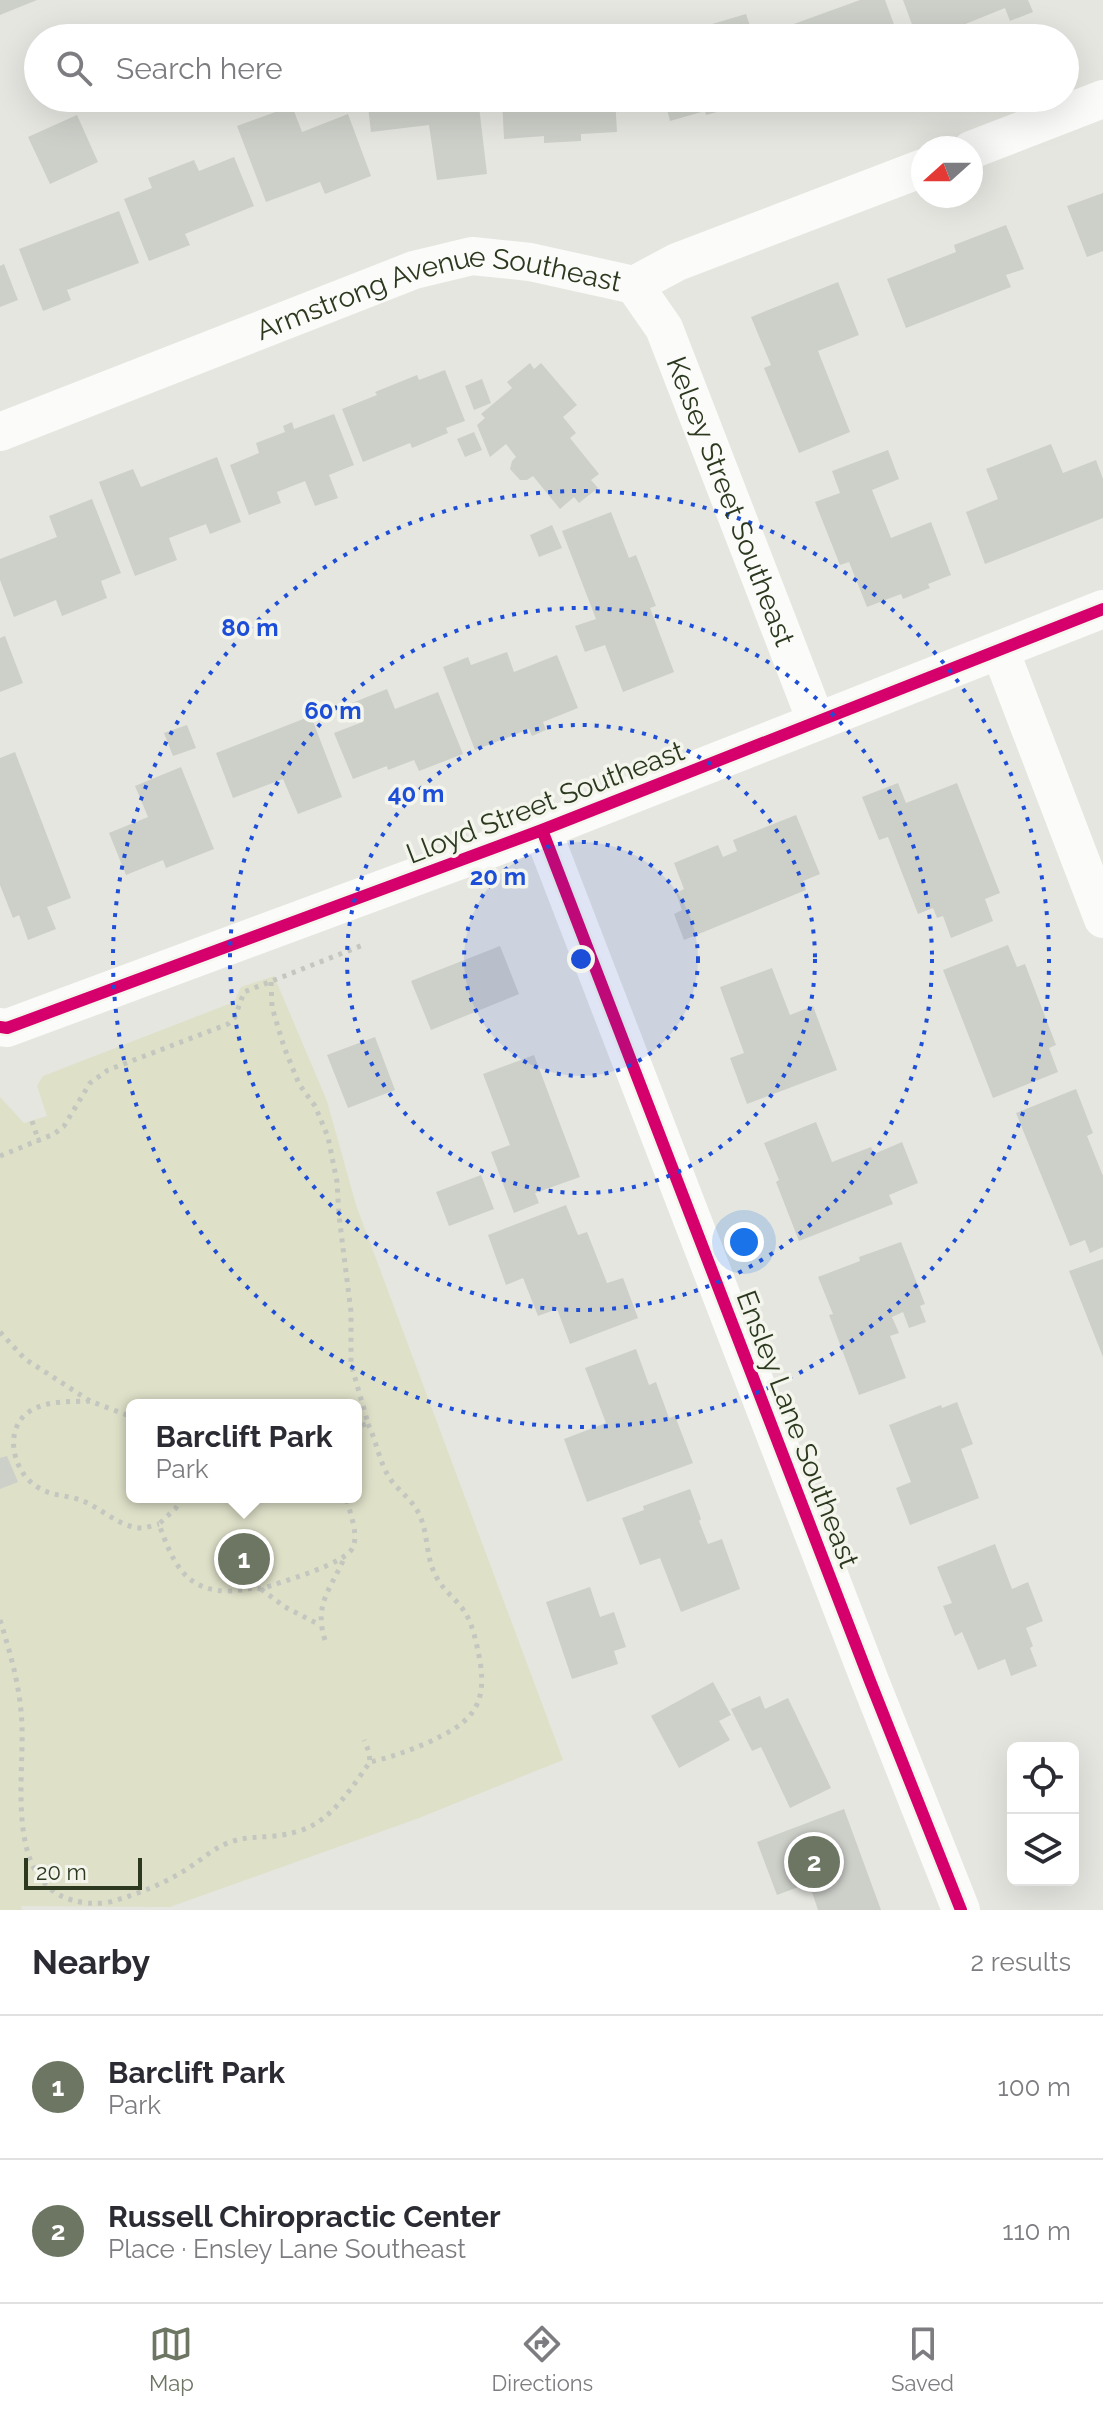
<!DOCTYPE html>
<html lang="en">
<head>
<meta charset="utf-8">
<style>
  :root { --surface:#fff; --page:#f2f2f3; --text:#2b2b33; --muted:#7c7c81; --line:#e1e1e2; --accent:#6d7663 }
  body { margin:0; font-family:Raleway,sans-serif; background:var(--page); color:var(--text) }
  .controls { position:absolute; right:24px; bottom:24px; display:grid; overflow:hidden; border-radius:12px; box-shadow:0 8px 32px #0002 }
  .controls button { width:72px; height:72px; display:grid; place-items:center; padding:0; border:0; border-bottom:2px solid var(--line); background:var(--surface); color:var(--text); font:40px sans-serif }
  .compass { position:absolute; left:911px; top:136px; width:72px; height:72px; border-radius:50%; background:var(--surface); box-shadow:0 8px 32px #0002; rotate:249deg }
  .scale { position:absolute; left:24px; bottom:20px; width:118px; box-sizing:border-box; padding-left:8px; border:4px solid #2c391f; border-top:0; font-size:22px; line-height:28px; white-space:nowrap; color:#2c391f; -webkit-text-stroke:6px #f4f6ee; paint-order:stroke }
  .you { position:absolute; left:744px; top:1242px; width:28px; height:28px; margin:-20px; border:6px solid #fff; border-radius:50%; background:#1a73e8; box-shadow:0 0 0 12px #1a73e833 }
  .badge { display:grid; place-items:center; width:52px; height:52px; border-radius:50%; background:var(--accent); color:#fff; font-size:26px; font-weight:700 }
  .pin { position:absolute; translate:-50% -50%; border:4px solid #fff; box-shadow:0 2px 8px #0006 }
  .popup { position:absolute; left:126px; top:1399px; width:236px; height:104px; box-sizing:border-box; display:grid; place-content:center; border-radius:12px; background:var(--surface); filter:drop-shadow(0 2px 6px #0005); font-size:26px; white-space:nowrap; color:var(--muted) }
  .popup b { font-size:30px; color:var(--text) }
  .popup::after { content:''; position:absolute; left:50%; top:100%; margin-left:-16px; border:16px solid transparent; border-top-color:var(--surface) }
  .list { margin:0; padding:0; list-style:none }
  h2 { display:flex; justify-content:space-between; align-items:center; height:104px; margin:0; padding:0 32px; font-size:34px }
  h2 small { font-size:26px; font-weight:400; color:var(--muted) }
  .list li { display:grid; grid-template-columns:52px 1fr auto; gap:24px; align-items:center; box-sizing:border-box; height:144px; padding:0 32px; border-top:2px solid var(--line) }
  .list b { display:block; font-size:30px; white-space:nowrap }
  .list p { margin:0; font-size:26px; white-space:nowrap; color:var(--muted) }
  .list em { font-size:26px; font-style:normal; color:var(--muted) }
  .icon { flex:none; width:44px; height:44px; fill:none; stroke:currentColor; stroke-width:2; stroke-linecap:round; stroke-linejoin:round }
  .map { position:relative; flex:none; width:1103px; height:1910px; overflow:hidden }
  .search { position:absolute; background:var(--surface); box-shadow:0 8px 32px #0002; left:24px; right:24px; top:24px; height:88px; display:flex; align-items:center; gap:20px; box-sizing:border-box; padding:0 28px; border-radius:44px; color:var(--muted); font-size:30px }
  .sheet { height:392px; background:var(--surface) }
  nav { display:flex; justify-content:space-around; align-items:center; box-sizing:border-box; height:112px; border-top:2px solid var(--line); background:var(--surface); font-size:22px; color:var(--muted) }
  nav a { display:grid; justify-items:center; gap:4px }
  nav .on { color:var(--accent) }
  .map>svg:first-child { display:block }
  .green { fill:#dfe0c8; fill-rule:evenodd }
  .building { fill:#cdcfc9 }
  .lines { fill:none; stroke-linecap:round; stroke-linejoin:round }
  .path { stroke:#c3c7bf; stroke-width:5; stroke-dasharray:4 6; stroke-linecap:butt }
  .street { stroke:#fbfbfa; stroke-width:38 }
  .cycleway-casing { stroke:#f4f6ee; stroke-width:17 }
  .cycleway { stroke:#d6006c; stroke-width:12 }
  .ring { fill:none; stroke:#1d4ed8; stroke-width:4; stroke-dasharray:4 8 }
  .labels { text-anchor:middle; stroke-width:7; stroke-linejoin:round; paint-order:stroke }
  .street-label { font-size:28px; fill:#2c391f; stroke:#f4f6ee }
  .centre { fill:#1d4ed8; stroke:#f4f6ee; stroke-width:4 }
  .ring-label { font-size:24px; text-anchor:middle; font-weight:bold; fill:#1d4ed8; stroke:#f4f6ee; stroke-width:7; stroke-linejoin:round; paint-order:stroke }
</style>
</head>
<body>
<div class="map">
<svg width="1103" height="1910" viewBox="0 0 1103 1910">
  <rect width="100%" height="100%" fill="#e5e6e0"/>
  <path class="green" d="M274 976 327 1101 356 1205 563 1760 419 1818 170 1907 21 1906 22 1910H0V1097L24 1123 47 1116 37 1086 43 1076 234 1002 241 987ZM132 1405H356V1497H132Z"/>
  <path class="building" d="M0 0H37L0 15Z
    M860 0H885L899 38H796L791 25Z
    M903 0H1028L1033 12 1010 21 1005 8 963 25 967 36 961 38H917Z
    M746 14 754 38H695L692 30Z
    M367 98H478L487 174 437 180 429 125 371 132Z
    M502 98H615L617 132 581 134V141L544 143V136L504 139Z
    M664 98H764V99L706 115 705 111 670 121Z
    M292 106 302 132 348 114 371 176 325 194 320 182 266 202 237 126Z
    M77 115 98 162 50 184 28 137Z
    M234 157 254 206 185 234 190 245 149 261 124 199 152 188 148 178 194 160 199 171Z
    M1103 193V251L1087 257 1067 206Z
    M119 211 139 263 67 290 71 300 43 311 19 249Z
    M1006 225 1024 269 1006 275 1011 287 906 328 887 279 956 252 954 245Z
    M4 264 18 300 0 307V266Z
    M838 282 859 335 818 351 850 432 799 453 764 368 771 365 751 317Z
    M530 363 534 369 541 363 577 405 563 417 576 433 570 438 599 474 591 480 598 488 579 503 574 497 560 509 533 476 527 480H520L510 469 512 461 516 457 506 444 490 457 477 425 485 418 481 414 512 388 507 382Z
    M445 370 465 421 446 428 448 433 412 448 410 443 363 462 342 409 377 395 375 392 417 375 419 380Z
    M482 379 491 403 474 410 465 386Z
    M334 414 354 465 329 475 338 498 315 506 305 481 277 492 281 503 249 515 230 465 259 453 256 443 285 432 283 426 292 422 294 429Z
    M474 432 482 450 465 457 457 439Z
    M1051 444 1063 473 1096 460 1103 479V518L985 564 966 512 998 499 986 469Z
    M888 450 899 479 872 490 891 538 931 522 951 575 928 584 930 588 903 599 901 594 867 607 849 562 840 565 815 502 840 493 832 471Z
    M217 457 241 522 210 534 206 524 169 538 177 560 135 576 99 482 133 469 141 487Z
    M92 499 121 573 101 581 107 598 62 616 56 600 14 617 0 580V559L57 537 49 516Z
    M611 512 629 558 636 555 656 606 650 608 674 672 623 692 605 645 585 652 575 626 596 619 562 531Z
    M552 525 562 548 539 557 530 535Z
    M5 636 23 683 0 692V638Z
    M507 652 514 672 557 655 578 708 543 722 546 730 532 736 529 729 475 750 443 667 468 657 471 665Z
    M387 689 395 709 438 692 463 754 419 771 414 760 388 770 387 766 353 779 334 733 360 723 352 703Z
    M311 716 342 797 298 814 283 779 233 798 216 753Z
    M187 725 196 748 173 756 164 733Z
    M15 752 71 898 47 907 56 929 28 940 19 915 13 918 0 885V758Z
    M181 767 214 849 166 868 163 860 126 875 109 833 148 817 135 786Z
    M898 783 906 803 957 783 1000 893 985 899 993 921 951 938 943 916 937 918 933 908 918 914 888 837 879 840 862 797Z
    M796 815 820 874 803 881 806 890 684 940 674 914 682 910 676 893 684 889 674 863 718 845 723 857 737 851 733 840Z
    M1008 945 1017 967 1025 964 1056 1045 1049 1048 1058 1072 993 1098 943 970Z
    M500 946 519 994 431 1030 411 981Z
    M772 968 790 1015 813 1006 837 1070 747 1104 730 1058 744 1053 720 987Z
    M375 1037 395 1090 348 1108 327 1055Z
    M534 1055 580 1177 535 1193 539 1203 514 1213 491 1152 510 1145 483 1074Z
    M1076 1089 1093 1133 1087 1136 1103 1176V1247L1090 1253 1085 1240 1070 1246 1016 1113Z
    M816 1122 832 1162 871 1147 874 1154 902 1142 918 1183 889 1195 893 1204 799 1241 776 1182 779 1180 764 1143Z
    M481 1175 494 1209 449 1226 436 1192Z
    M566 1205 578 1235 587 1232 607 1283 623 1278 638 1318 570 1344 557 1309 538 1316 523 1278 506 1285 488 1235Z
    M901 1242 925 1304 920 1306 926 1322 909 1328 903 1312 892 1317 899 1333 890 1336 906 1378 859 1395 829 1315 833 1314 818 1277 860 1261 859 1257Z
    M1103 1259V1357L1069 1271Z
    M636 1349 649 1385 656 1382 669 1418 675 1416 693 1463 587 1502 564 1439 606 1423 585 1368Z
    M957 1402 973 1444 961 1449 979 1498 910 1525 896 1488 911 1482 889 1425 941 1405 942 1408Z
    M7 1456 18 1482 0 1489V1458Z
    M690 1489 701 1519 699 1521 708 1544 722 1539 740 1589 681 1612 660 1558 640 1565 622 1518 644 1510 643 1506Z
    M995 1544 1012 1589 1028 1582 1043 1621 1026 1628 1033 1646 1030 1648 1037 1666 1011 1676 1005 1659 978 1670 962 1632 955 1636 943 1606 952 1603 937 1567Z
    M590 1587 600 1617 614 1612 626 1647 614 1651 618 1664 572 1679 546 1602Z
    M713 1682 731 1715 719 1721 730 1740 679 1768 651 1716Z
    M760 1696 765 1709 788 1698 831 1788 790 1808 761 1747 752 1751 731 1709Z
    M844 1809 881 1910H818L809 1883 777 1895 757 1842Z"/>
  <g class="lines">
    <path class="path" d="M271 982 272 1007 284 1047 299 1084 315 1106 328 1137 337 1182 339 1216 351 1312V1364L368 1423 356 1428
      M32 1121 39 1142
      M0 1156 54 1134 64 1126 90 1083 108 1070 228 1024 235 1017 244 992 363 945
      M0 1332 25 1359 90 1401 132 1417
      M90 1401C71 1402 47 1400 30 1411 2 1429 13 1474 39 1488 52 1496 67 1495 80 1500 101 1507 118 1527 141 1528 147 1528 154 1525 159 1524
      M368 1424C377 1442 379 1463 391 1480 399 1491 411 1499 418 1512 429 1532 425 1557 436 1576 443 1591 458 1600 466 1614 474 1628 477 1646 480 1661 488 1709 468 1724 427 1743 408 1751 389 1758 370 1762
      M181 1497 176 1508 159 1524C172 1561 185 1592 230 1591 242 1591 247 1587 261 1589 280 1582 347 1564 353 1547 359 1533 349 1511 346 1497
      M261 1589 285 1607 320 1625
      M0 1620C11 1655 21 1690 22 1727 24 1790 0 1910 106 1903 143 1893 174 1880 204 1857 243 1827 262 1844 302 1830 332 1820 352 1787 370 1762L369 1752 364 1740
      M325 1640C314 1606 329 1591 343 1561"/>
    <g class="street">
      <path d="M971 150 1103 99"/>
      <path id="s1" d="M634 285 664 328 816 721"/>
      <path id="s2" d="M0 432 414 270 472 256 530 262 634 285 677 262 923 168"/>
      <path d="M1000 650 1103 919"/>
      <path d="M542 830 870 1681 961 1910"/>
      <path d="M0 1027 7 1028 542 830 1103 609"/>
    </g>
    <defs>
      <path id="cycleway" d="M542 830 870 1681 961 1910
        M0 1027 7 1028 542 830 1103 609"/>
    </defs>
    <use href="#cycleway" class="cycleway-casing"/>
    <use href="#cycleway" class="cycleway"/>
  </g>
  <circle cx="581" cy="959" r="117" fill="#1d4ed8" fill-opacity=".12"/>
  <g class="ring">
    <circle cx="581" cy="959" r="117"/>
    <circle cx="581" cy="959" r="234"/>
    <circle cx="581" cy="959" r="351"/>
    <circle cx="581" cy="959" r="468"/>
  </g>
  <g class="labels">
    <g class="street-label">
      <text dy="10" stroke="none"><textPath href="#s2" startOffset="466">Armstrong Avenue Southeast</textPath></text>
      <text dy="10" stroke="none"><textPath href="#s1" startOffset="238">Kelsey Street Southeast</textPath></text>
      <text transform="translate(545 802) rotate(-21)" y="10">Lloyd Street Southeast</text>
      <text transform="translate(798 1429) rotate(69)" y="10">Ensley Lane Southeast</text>
    </g>
  </g>
  <circle cx="581" cy="959" r="12" class="centre"/>
  <g class="ring-label">
    <text x="250" y="636">80 m</text>
    <text x="333" y="719">60 m</text>
    <text x="416" y="802">40 m</text>
    <text x="498" y="885">20 m</text>
  </g>
</svg>
<div class="controls">
<button><svg class="icon" aria-label="locate" viewBox="0 0 24 24"><circle cx="12" cy="12" r="6"/><path d="M12 2v4M12 18v4M2 12h4M18 12h4"/></svg></button>
<button><svg class="icon" aria-label="layers" viewBox="0 0 24 24"><path d="M12 4l9 5-9 5-9-5zM3 14l9 5 9-5"/></svg></button>
</div>
<svg class="compass" viewBox="-18 -18 36 36"><path d="M0-13l5 13h-10z" fill="#e53935"/><path d="M0 13l5-13h-10z" fill="#7c7c81"/></svg>
<div class="scale">20 m</div>
<div class="you"></div>
<div class="pin badge" style="left:244px;top:1559px">1</div>
<div class="popup"><b>Barclift Park</b>Park</div>
<div class="pin badge" style="left:814px;top:1862px">2</div>
<div class="search"><svg class="icon" aria-label="search" viewBox="0 0 24 24"><circle cx="10" cy="10" r="6"/><path d="M15 15l6 6"/></svg>Search here</div>
</div>
<section class="sheet">
<h2>Nearby<small>2 results</small></h2>
<ul class="list">
<li><span class="badge">1</span><div><b>Barclift Park</b><p>Park</p></div><em>100 m</em></li>
<li><span class="badge">2</span><div><b>Russell Chiropractic Center</b><p>Place · Ensley Lane Southeast</p></div><em>110 m</em></li>
</ul>
</section>
<nav>
<a class="on"><svg class="icon" aria-label="map" viewBox="0 0 24 24"><path d="M3 6l6-2 6 2 6-2v14l-6 2-6-2-6 2zM9 4v14M15 6v14"/></svg>Map</a>
<a><svg class="icon" aria-label="directions" viewBox="0 0 24 24"><path d="M12 3l9 9-9 9-9-9zM9 14v-3h6M13 9l2 2-2 2"/></svg>Directions</a>
<a><svg class="icon" aria-label="saved" viewBox="0 0 24 24"><path d="M7 4h10v16l-5-4-5 4z"/></svg>Saved</a>
</nav>
</body>
</html>
